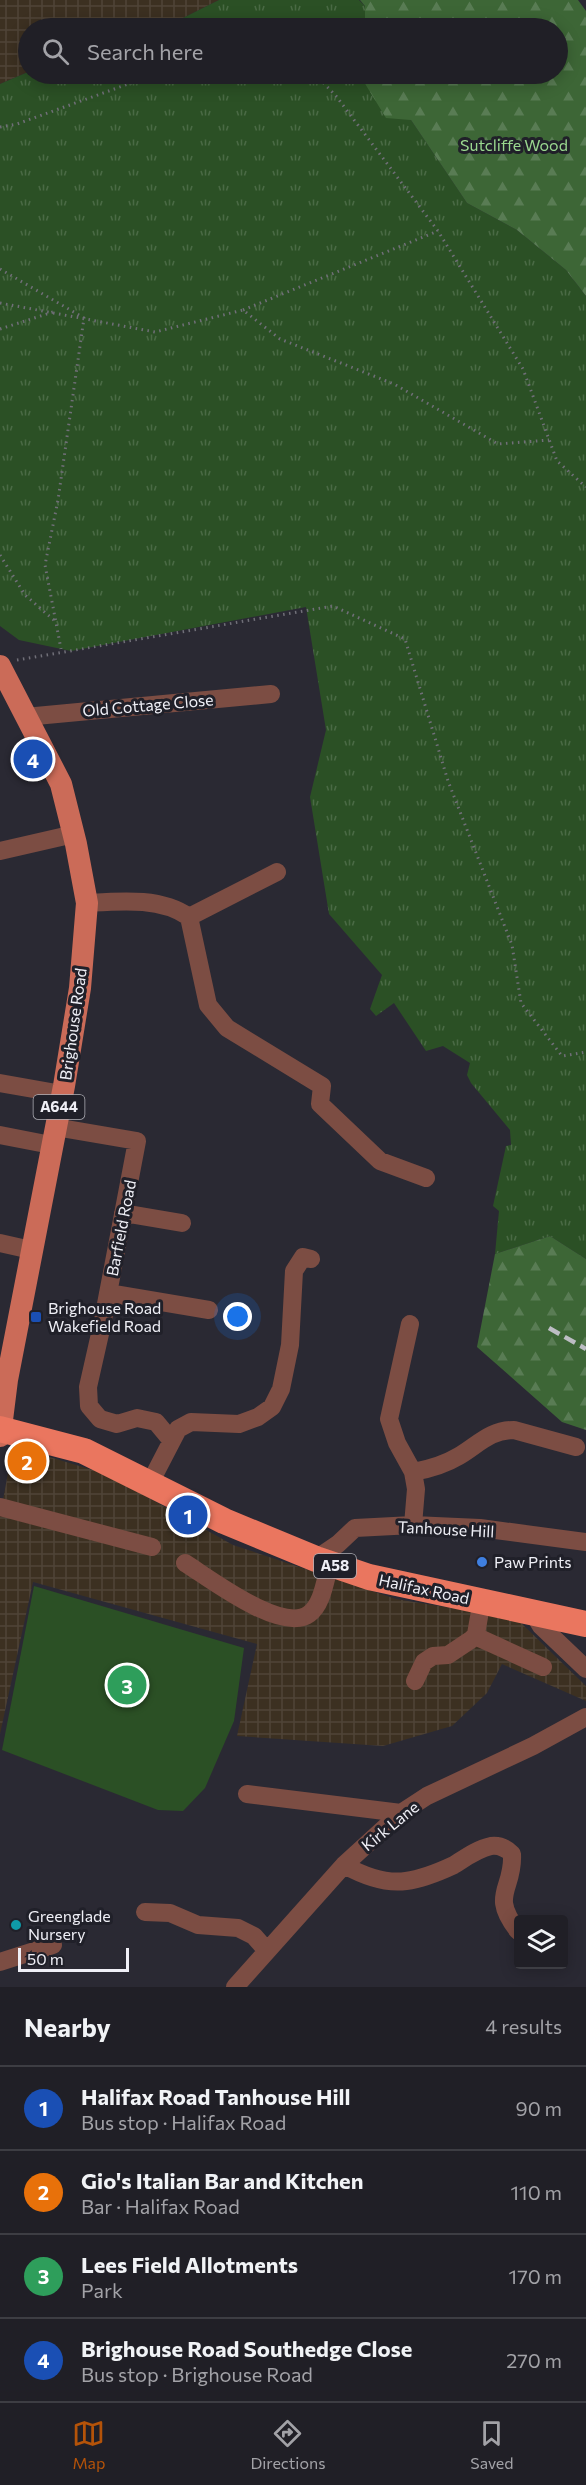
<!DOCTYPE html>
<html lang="en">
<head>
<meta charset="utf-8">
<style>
  :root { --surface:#201f26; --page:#2d2c32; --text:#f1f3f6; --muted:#a2a2a7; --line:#3d3d43; --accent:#b45309 }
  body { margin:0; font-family:Commissioner,sans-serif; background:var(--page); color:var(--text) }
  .controls { position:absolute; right:18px; bottom:18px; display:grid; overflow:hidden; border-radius:6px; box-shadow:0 3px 15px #0003 }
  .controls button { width:54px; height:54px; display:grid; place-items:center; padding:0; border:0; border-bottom:2px solid var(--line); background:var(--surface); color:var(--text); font:30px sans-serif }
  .scale { position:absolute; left:18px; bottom:15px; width:111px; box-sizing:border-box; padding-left:6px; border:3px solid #efeff6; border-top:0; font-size:16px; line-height:21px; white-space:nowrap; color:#efeff6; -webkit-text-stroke:4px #202029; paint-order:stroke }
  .you { position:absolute; left:238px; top:1317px; width:21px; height:21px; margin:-15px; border:4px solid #fff; border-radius:50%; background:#1a73e8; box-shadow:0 0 0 9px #1a73e833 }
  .badge { display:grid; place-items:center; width:39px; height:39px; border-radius:50%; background:var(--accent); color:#fff; font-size:20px; font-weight:700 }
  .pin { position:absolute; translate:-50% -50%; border:3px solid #fff; box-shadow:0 2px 6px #0006 }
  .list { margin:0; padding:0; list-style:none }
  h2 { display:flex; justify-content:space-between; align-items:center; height:78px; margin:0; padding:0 24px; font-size:26px }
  h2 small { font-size:20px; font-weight:400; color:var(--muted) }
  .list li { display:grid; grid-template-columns:39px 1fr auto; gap:18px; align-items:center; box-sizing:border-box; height:84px; padding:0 24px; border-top:2px solid var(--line) }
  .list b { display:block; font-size:22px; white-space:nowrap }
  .list p { margin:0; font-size:20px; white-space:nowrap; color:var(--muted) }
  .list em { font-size:20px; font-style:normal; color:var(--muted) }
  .icon { flex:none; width:33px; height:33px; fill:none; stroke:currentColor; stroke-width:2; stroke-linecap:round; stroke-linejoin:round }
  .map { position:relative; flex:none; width:586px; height:1987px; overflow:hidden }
  .search { position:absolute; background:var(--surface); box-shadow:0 3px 15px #0003; left:18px; right:18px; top:18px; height:66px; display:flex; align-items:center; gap:15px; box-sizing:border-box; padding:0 21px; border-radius:33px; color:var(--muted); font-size:22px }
  .sheet { height:414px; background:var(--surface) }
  nav { display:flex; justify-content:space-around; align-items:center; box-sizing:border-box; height:84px; border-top:2px solid var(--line); background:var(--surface); font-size:16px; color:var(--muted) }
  nav a { display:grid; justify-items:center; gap:3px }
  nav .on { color:var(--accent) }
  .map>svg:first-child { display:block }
  .industrial { fill:url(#industrial-grid) }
  .grass { fill:url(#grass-tufts) }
  .forest { fill:url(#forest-firs) }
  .garden { fill:#2b5025 }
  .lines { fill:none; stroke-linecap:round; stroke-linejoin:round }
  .path { stroke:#706f78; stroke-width:3; stroke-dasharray:1.5 4.5; stroke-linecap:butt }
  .minor { stroke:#7c4d43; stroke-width:18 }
  .major { stroke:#cb6b58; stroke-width:22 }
  .highway { stroke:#ea765f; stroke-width:26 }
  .rail { stroke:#bdbdc4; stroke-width:4.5; stroke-dasharray:12 6; stroke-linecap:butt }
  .transit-dot { fill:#1a4fb4; stroke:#202029; stroke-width:2 }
  .shop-dot { fill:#3f7fe0; stroke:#202029; stroke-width:2 }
  .culture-dot { fill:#0f9aa8; stroke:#202029; stroke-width:2 }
  .labels { text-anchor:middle; stroke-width:6; stroke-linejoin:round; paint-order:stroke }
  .shield { fill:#202029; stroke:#b1b1b8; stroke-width:1.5 }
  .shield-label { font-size:15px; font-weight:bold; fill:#efeff6 }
  .park-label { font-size:16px; fill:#9ad88f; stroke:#202029 }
  .street-label { font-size:16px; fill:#efeff6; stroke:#202029 }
  .poi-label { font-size:16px; fill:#efeff6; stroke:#202029; text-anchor:start }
</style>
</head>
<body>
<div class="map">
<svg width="586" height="1987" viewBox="0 0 586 1987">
  <defs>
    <pattern id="industrial-grid" width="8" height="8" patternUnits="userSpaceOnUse" patternTransform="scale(1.5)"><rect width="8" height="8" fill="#3c3021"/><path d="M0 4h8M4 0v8" fill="none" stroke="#4f4437"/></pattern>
    <pattern id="grass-tufts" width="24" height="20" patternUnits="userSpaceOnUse" patternTransform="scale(1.5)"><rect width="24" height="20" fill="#2b5025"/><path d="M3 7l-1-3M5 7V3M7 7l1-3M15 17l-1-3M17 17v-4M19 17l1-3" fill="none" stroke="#4a6a45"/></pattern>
    <pattern id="forest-firs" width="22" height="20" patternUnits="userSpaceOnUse" patternTransform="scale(1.5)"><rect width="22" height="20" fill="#3d6636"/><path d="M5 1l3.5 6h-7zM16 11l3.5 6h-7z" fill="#597c54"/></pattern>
  </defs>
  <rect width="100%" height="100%" fill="#2a2933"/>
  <path class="industrial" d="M0 0H219L163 28H28V72L0 84Z
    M13 1446 106 1474 233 1545 396 1599 517 1619 586 1686V1701L502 1664 487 1693 452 1726 383 1746 237 1736 257 1644 33 1582 0 1734V1516Z"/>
  <path class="grass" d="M219 0H359L365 6V28H163Z
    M28 72V74H364V83L411 120 467 203 517 230 566 270 586 296V1259L550 1236 495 1254 499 1211 493 1206 506 1146 511 1145 510 1130 471 1083 467 1075 470 1063 443 1046 426 1051 394 1003 376 1016 370 1009 382 975 329 914 310 797 326 730 306 607 71 651 19 640 0 626V84Z"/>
  <path class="forest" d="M360 0H578L586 11V296L566 270 517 230 467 203 411 120 386 118 364 82V74H558V28H365V6Z
    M550 1236 586 1259V1430L562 1422 477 1347 495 1254Z"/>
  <path class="garden" d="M34 1586 244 1648 234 1721 205 1788 183 1811 158 1810 2 1750Z"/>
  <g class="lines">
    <path class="path" d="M315 74 336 96 438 231 523 369 557 461 586 487
      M0 127 17 124 156 74
      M0 269 84 318 58 500 45 565 61 649
      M0 303 155 332 243 310 280 339 394 384 498 444 549 440
      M243 310 438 231
      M0 329 53 312
      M0 555 25 595 56 622
      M17 660 333 606 405 639 448 781 512 945 521 1003 562 1056 586 1052"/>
    <path class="minor" d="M25 717 271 694
      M0 851 74 834
      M87 903C120 901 161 897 189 917L208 1005 227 1028 322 1086 320 1104 380 1161 426 1178
      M189 917 277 872
      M0 1083 62 1094
      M55 1127 137 1141 102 1325 88 1387 89 1406 100 1419 117 1424 137 1418 156 1422 171 1440
      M0 1135 51 1145
      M123 1213 182 1223
      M0 1243 31 1250
      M108 1293 209 1310
      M410 1324 389 1419 397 1443 413 1472 416 1489 413 1525
      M413 1472C430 1469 444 1465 459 1456 479 1444 490 1430 514 1430L576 1447
      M150 1483 178 1429 191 1422 239 1424 258 1417 272 1407 281 1389 290 1345 294 1271 303 1257 311 1259
      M0 1507 152 1547
      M316 1559 338 1544 355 1528 413 1525 480 1528 586 1542
      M185 1563C209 1578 282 1634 309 1614 323 1604 325 1579 330 1564
      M533 1613 541 1626 586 1669
      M475 1636 543 1667
      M415 1681 424 1662 433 1656 448 1655 472 1639 476 1634 482 1600
      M247 1794 401 1813
      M344 1865C362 1875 385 1884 406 1881 422 1879 439 1872 454 1865 465 1858 477 1849 491 1846 499 1845 506 1848 512 1854 514 1890 489 1894 518 1931
      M145 1912 170 1913 198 1925 238 1928 254 1936 267 1951
      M0 1962 53 1945
      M235 1987 344 1865 401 1813 427 1796 533 1746 586 1717"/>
    <path class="major" d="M0 666 61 784 76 844 87 903 80 988 64 1086 7 1380 0 1436"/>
    <path class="highway" d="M0 1429 84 1451 224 1521 316 1559 369 1577 586 1624"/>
    <path class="rail" d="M549 1328 586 1349"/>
  </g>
  <rect class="transit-dot" x="30" y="1311" width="12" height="12" rx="3"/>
  <circle class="shop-dot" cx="482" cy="1562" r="6"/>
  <circle class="culture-dot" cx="16" cy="1925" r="6"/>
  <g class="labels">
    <g class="shield">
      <rect x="33.5" y="1095" width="51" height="24" rx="4.5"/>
      <rect x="314" y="1554" width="42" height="24" rx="4.5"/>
    </g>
    <g class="shield-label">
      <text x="59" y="1112">A644</text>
      <text x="335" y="1571">A58</text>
    </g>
    <g class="park-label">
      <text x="514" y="151">Sutcliffe Wood</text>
    </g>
    <g class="street-label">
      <text transform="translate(148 705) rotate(-5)" y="6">Old Cottage Close</text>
      <text transform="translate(73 1024) rotate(-82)" y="6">Brighouse Road</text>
      <text transform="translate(121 1228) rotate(-79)" y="6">Barfield Road</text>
      <text transform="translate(446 1529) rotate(3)" y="6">Tanhouse Hill</text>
      <text transform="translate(424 1589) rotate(12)" y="6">Halifax Road</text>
      <text transform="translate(390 1826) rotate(-39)" y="6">Kirk Lane</text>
    </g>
    <g class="poi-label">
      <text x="48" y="1314">Brighouse Road<tspan x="48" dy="18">Wakefield Road</tspan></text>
      <text x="494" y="1568">Paw Prints</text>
      <text x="28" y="1922">Greenglade<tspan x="28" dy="18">Nursery</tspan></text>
    </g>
  </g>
</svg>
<div class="controls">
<button><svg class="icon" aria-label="layers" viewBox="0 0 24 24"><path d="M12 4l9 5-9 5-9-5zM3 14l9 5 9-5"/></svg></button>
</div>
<div class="scale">50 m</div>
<div class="you"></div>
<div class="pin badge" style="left:188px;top:1515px;background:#1a4fb4">1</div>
<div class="pin badge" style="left:27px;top:1461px;background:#e8710a">2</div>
<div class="pin badge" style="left:127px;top:1685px;background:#2e9e5b">3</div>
<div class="pin badge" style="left:33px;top:759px;background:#1a4fb4">4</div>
<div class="search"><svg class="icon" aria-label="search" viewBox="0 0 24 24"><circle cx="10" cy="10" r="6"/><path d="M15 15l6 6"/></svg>Search here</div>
</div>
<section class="sheet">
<h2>Nearby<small>4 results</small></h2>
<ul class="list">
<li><span class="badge" style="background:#1a4fb4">1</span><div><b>Halifax Road Tanhouse Hill</b><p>Bus stop · Halifax Road</p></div><em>90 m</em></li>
<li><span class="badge" style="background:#e8710a">2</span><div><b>Gio's Italian Bar and Kitchen</b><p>Bar · Halifax Road</p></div><em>110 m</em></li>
<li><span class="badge" style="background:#2e9e5b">3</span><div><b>Lees Field Allotments</b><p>Park</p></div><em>170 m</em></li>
<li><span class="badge" style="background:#1a4fb4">4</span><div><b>Brighouse Road Southedge Close</b><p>Bus stop · Brighouse Road</p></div><em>270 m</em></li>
</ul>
</section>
<nav>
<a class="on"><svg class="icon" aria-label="map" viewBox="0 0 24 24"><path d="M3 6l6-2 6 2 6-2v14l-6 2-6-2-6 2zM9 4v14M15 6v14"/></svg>Map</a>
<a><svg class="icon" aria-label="directions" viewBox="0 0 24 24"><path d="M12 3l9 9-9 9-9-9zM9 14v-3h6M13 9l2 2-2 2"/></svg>Directions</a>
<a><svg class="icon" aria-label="saved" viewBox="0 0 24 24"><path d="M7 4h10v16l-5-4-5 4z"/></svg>Saved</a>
</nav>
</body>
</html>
